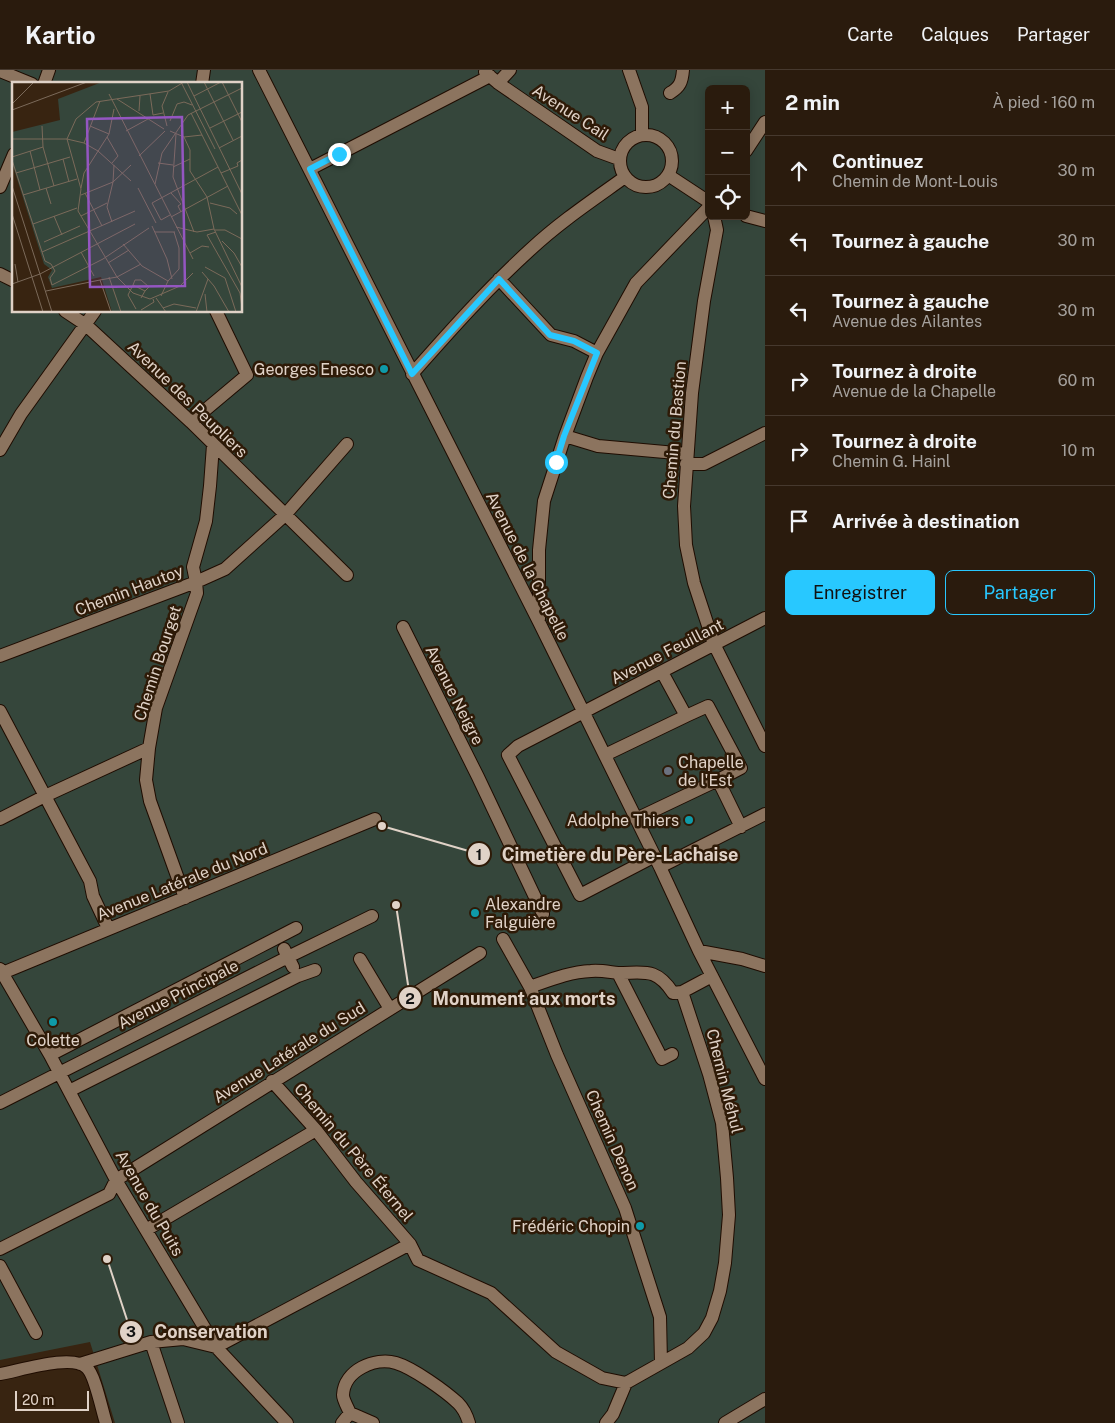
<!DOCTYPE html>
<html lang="fr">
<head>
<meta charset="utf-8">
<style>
  :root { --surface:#2a1b0d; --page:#36281b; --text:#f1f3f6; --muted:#a5a19d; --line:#46392e; --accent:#28c8ff }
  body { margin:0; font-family:"Public Sans",sans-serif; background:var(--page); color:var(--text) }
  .controls { position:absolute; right:15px; top:15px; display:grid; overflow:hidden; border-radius:8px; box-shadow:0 2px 12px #0003 }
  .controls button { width:45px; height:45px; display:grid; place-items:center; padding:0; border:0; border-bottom:1px solid var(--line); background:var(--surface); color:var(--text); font:25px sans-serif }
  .scale { position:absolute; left:15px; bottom:12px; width:74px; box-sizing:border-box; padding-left:5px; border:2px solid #e0d2c7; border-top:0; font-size:14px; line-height:18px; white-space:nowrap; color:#e0d2c7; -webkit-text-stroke:4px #2e1a07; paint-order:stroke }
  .stop { position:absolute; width:15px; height:15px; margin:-11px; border:4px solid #28c8ff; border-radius:50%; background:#fff }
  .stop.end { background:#28c8ff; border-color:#fff; box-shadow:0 1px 5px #0008 }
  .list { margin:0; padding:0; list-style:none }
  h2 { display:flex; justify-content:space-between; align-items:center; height:65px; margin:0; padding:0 20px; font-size:21px }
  h2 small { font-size:16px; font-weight:400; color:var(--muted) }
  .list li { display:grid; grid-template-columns:32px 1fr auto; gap:15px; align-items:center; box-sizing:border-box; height:70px; padding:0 20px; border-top:1px solid var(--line) }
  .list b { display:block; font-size:19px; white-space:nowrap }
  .list p { margin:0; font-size:16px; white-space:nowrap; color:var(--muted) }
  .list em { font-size:16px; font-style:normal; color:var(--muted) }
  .actions { display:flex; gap:10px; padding:15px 20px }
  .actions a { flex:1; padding:11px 0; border:1px solid var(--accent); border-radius:8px; text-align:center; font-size:18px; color:var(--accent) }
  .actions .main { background:var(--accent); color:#111 }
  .icon { flex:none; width:28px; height:28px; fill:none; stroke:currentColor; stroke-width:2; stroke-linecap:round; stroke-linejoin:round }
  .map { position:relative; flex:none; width:765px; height:1353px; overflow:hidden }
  header { display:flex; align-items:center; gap:30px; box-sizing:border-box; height:70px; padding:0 25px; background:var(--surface); border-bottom:1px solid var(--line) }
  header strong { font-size:24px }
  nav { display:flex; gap:28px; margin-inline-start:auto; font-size:18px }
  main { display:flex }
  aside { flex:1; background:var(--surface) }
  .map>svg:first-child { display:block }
  .green { fill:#35463b; fill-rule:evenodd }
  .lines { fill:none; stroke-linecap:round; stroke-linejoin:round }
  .minor-casing { stroke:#1f0c00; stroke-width:14 }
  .minor { stroke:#8c745f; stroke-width:12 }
  .route { stroke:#28c8ff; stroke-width:6 }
  .culture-dot { fill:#0f9aa8; stroke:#2e1a07; stroke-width:2 }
  .worship-dot { fill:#6b7280; stroke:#2e1a07; stroke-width:2 }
  .labels { text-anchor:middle; stroke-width:5; stroke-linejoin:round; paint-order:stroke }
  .street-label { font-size:16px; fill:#e0d2c7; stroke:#2e1a07 }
  .poi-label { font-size:16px; fill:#e0d2c7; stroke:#2e1a07; text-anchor:end }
  .inset-road { fill:none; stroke:#7b6a5a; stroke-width:1 }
  .view { fill:#9456c1; fill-opacity:0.15; stroke:#9456c1; stroke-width:2.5 }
  .inset-edge { fill:none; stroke:#e0d2c7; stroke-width:2.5 }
  .leader { fill:none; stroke:#e0d2c7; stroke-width:2 }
  .callout-dot { fill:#e0d2c7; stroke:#2e1a07; stroke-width:2 }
  .mark-label { font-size:15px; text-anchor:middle; font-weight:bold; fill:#111 }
  .callout-label { font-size:18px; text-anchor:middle; font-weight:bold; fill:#e0d2c7; stroke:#2e1a07; stroke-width:5; stroke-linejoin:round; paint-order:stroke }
</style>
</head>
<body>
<header>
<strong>Kartio</strong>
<nav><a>Carte</a><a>Calques</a><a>Partager</a></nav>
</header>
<main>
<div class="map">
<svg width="765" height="1353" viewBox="0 0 765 1353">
  <rect width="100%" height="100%" fill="#382411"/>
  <path class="green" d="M0 0H765V1353H115L90 1272 0 1290ZM14 14H241V241H14ZM709 19H746V146H709Z"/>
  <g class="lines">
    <defs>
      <path id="minor" d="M259 0 539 552 660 797 699 881 765 1009
        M629 0 642 37V65
        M0 1 32 14
        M485 2 498 13 597 81 619 89
        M498 13 510 0
        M44 14 49 0
        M202 14 204 0
        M670 23C680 17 682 12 683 0
        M620 91a26 26 0 1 1 52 0a26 26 0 1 1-52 0Z
        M746 81 765 52
        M310 99 490 6
        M668 105 709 132
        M0 117 14 84
        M714 146 717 160 704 231 692 323 684 436 686 475 694 513 714 574 765 676
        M746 146 765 151
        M0 204 14 211
        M499 209 551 265 574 271 597 283
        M65 241 86 255 191 352 347 505
        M412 304C450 261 488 218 531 179 560 152 593 130 625 107
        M191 352 247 305 216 241
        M565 366 598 376 687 384
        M0 380 21 344 95 241
        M686 394H704L765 363
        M539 549V480L544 431 565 366 587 307 597 283 636 213 709 137
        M403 557 478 707 543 844
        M0 586 196 512 193 497 206 451 210 416 213 375
        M662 602 686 646 708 636 741 698 718 710 741 757
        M0 641 90 811 93 826 108 858
        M605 685 686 646
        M0 749 45 726 149 678
        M636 749 718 710
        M655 786 580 825 508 685 518 676 765 548
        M660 797 765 744
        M185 828 150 731 146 710 149 678 156 638 197 523 196 512 225 499 285 445 347 374
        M503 869 530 917 557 985 625 1138 660 1247 661 1293
        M284 879 293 897
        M699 881 742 889 765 896
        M360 889 390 939
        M0 899 50 985 116 1110 216 1277 287 1353
        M618 903 662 989 672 984
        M0 904 375 749
        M530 917C550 910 569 902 591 901 600 900 609 902 618 903 644 903 656 897 673 923L682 922 712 906
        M50 985 296 858
        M272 1011 316 1060 356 1112 410 1174 418 1190 491 1223 556 1282 602 1308 626 1313
        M69 1021 298 906 315 900
        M0 1033 288 887 372 846
        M146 1160 316 1060
        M0 1179 109 1124 116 1110 480 883
        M0 1196 36 1263
        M151 1272 178 1353
        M80 1294 151 1272 183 1269 216 1277 410 1174
        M0 1304C19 1301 73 1283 87 1298 95 1305 102 1341 106 1353
        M350 1343C348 1338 343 1330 343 1325 344 1300 375 1287 396 1293 413 1298 445 1321 458 1333 463 1338 467 1346 469 1353
        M342 1353 350 1343 373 1353
        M606 1353 613 1344 626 1313 688 1278 704 1263 712 1248 720 1221 725 1193 729 1145 727 1108 722 1053 709 1004 682 922
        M725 1353 765 1329"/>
    </defs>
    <use href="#minor" class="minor-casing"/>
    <use href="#minor" class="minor"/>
  </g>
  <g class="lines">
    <path class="route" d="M339 84 310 99 412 304 499 209 550 265 574 271 597 283 564 366 556 392"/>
  </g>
  <g class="culture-dot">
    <circle cx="384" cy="299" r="5"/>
    <circle cx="689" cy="750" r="5"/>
    <circle cx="475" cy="843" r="5"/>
    <circle cx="53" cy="952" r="5"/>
    <circle cx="640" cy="1156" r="5"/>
  </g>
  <circle class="worship-dot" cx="668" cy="701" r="5"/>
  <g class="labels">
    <g class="street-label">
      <text transform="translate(571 42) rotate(33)" y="6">Avenue Cail</text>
      <text transform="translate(188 329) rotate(44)" y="6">Avenue des Peupliers</text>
      <text transform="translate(674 360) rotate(-85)" y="6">Chemin du Bastion</text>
      <text transform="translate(528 496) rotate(63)" y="6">Avenue de la Chapelle</text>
      <text transform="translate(129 520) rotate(-21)" y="6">Chemin Hautoy</text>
      <text transform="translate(667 581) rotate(-27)" y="6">Avenue Feuillant</text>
      <text transform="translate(157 593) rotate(-72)" y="6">Chemin Bourget</text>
      <text transform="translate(455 625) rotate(63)" y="6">Avenue Neigre</text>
      <text transform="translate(182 811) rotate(-22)" y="6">Avenue Latérale du Nord</text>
      <text transform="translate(178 924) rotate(-27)" y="6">Avenue Principale</text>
      <text transform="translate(289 982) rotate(-32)" y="6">Avenue Latérale du Sud</text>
      <text transform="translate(725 1011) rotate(76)" y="6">Chemin Méhul</text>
      <text transform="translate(613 1070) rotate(66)" y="6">Chemin Denon</text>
      <text transform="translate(354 1082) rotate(50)" y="6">Chemin du Père Éternel</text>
      <text transform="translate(150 1133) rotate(60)" y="6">Avenue du Puits</text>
    </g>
    <g class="poi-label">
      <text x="374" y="305">Georges Enesco</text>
      <text x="678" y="698" text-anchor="start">Chapelle<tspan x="678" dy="18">de l'Est</tspan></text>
      <text x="679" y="756">Adolphe Thiers</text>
      <text x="485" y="840" text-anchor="start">Alexandre<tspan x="485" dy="18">Falguière</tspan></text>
      <text x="53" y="976" text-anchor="middle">Colette</text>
      <text x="630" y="1162">Frédéric Chopin</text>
    </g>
  </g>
  <g transform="translate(12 12)">
    <rect width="230" height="230" fill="#382411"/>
    <path d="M90 0H230V230H100L89 195 40 206 36 195 40 188 32 182 0 81V50L48 38 46 17Z" fill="#35463b"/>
    <path class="inset-road" d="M172 0 157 9 84 20 64 37 55 57 69 107 66 129 105 195 121 211 138 217 168 204 181 191M175 0 230 112M192 0 221 58M210 0 230 40M170 2 203 67M97 12 181 177M138 12 141 33 151 31M182 14 209 0M105 17 152 47M0 22 22 0M0 28 75 0M127 29 128 14M179 31 230 133M158 39 165 22 172 20 180 23M30 44 31 65 42 104M78 44 97 52M155 44 150 24 156 10M198 46 230 30M114 49 136 37M158 49 172 55 190 53M164 52 161 95 182 150M95 55 106 74 100 81M172 55 178 68V89L195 115 202 147 230 205M0 57H55L72 61 86 69 119 99M72 61 88 19M207 66 230 54M18 69 28 108M127 74 153 49M0 75 31 65M51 77 57 100M0 78 33 179 39 182 43 189 38 196 40 203 91 177 137 146M146 81 161 83M161 85 178 77M4 91 58 75M209 91 226 84 225 81 230 78M143 102 150 71 176 33 230 6M0 104 40 230M34 106 39 122M69 106 72 91 97 52 102 27M126 106 144 141M73 111 90 144M159 111 169 122 166 124 169 130M11 113 65 97M69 113 101 100 102 83M198 121 218 126 225 132M0 132 31 230M158 133 149 138 140 121 206 85M42 134 50 153M69 134 95 121M159 135 216 104M100 140 95 125 101 100 119 83M21 142 65 126M140 144 155 177 160 197M164 145 185 150 202 147M203 148H213L230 157M143 150H163M204 150 195 153 228 211 230 226M210 159 222 171 230 185M32 160 68 144M111 162 130 184 156 199M30 170 123 129M69 170 82 194M178 171 190 164 197 165M96 181 117 168M3 182 6 200M193 185 213 196 224 230M190 190 202 204 217 230M97 195 109 230M88 198 105 195 129 182M0 202 28 192 123 142M121 203 123 198H129L137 205 133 209M34 209 88 198 99 230M193 212 195 230M149 214 156 199 167 187V166L162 150M144 216 154 230M151 226 162 222 184 226M124 227 116 213 121 203 133 209 129 216M129 228 142 220 141 217M184 230 196 197"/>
    <path class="view" d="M170 35 173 204 78 205 75 37Z"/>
    <rect width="230" height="230" class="inset-edge"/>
  </g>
  <path class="leader" d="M382 756L479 784M396 835L410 928M107 1189L131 1262"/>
  <g class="callout-dot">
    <circle cx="382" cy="756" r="5"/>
    <circle cx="396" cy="835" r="5"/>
    <circle cx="107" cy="1189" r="5"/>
    <circle cx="479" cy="784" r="12"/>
    <circle cx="410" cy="928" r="12"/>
    <circle cx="131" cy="1262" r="12"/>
  </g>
  <g class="mark-label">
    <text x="479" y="790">1</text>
    <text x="410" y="934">2</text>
    <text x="131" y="1267">3</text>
  </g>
  <g class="callout-label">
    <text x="620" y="791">Cimetière du Père-Lachaise</text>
    <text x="524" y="935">Monument aux morts</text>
    <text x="211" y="1268">Conservation</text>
  </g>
</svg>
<div class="controls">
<button>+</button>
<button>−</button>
<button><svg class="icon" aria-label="locate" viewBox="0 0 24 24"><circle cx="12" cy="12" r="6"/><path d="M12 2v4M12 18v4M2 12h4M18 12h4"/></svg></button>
</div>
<div class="scale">20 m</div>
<div class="stop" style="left:556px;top:392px"></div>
<div class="stop end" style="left:339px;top:84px"></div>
</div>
<aside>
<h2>2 min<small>À pied · 160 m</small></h2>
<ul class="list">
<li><svg class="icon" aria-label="ahead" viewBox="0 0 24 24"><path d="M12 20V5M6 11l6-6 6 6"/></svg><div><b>Continuez</b><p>Chemin de Mont-Louis</p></div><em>30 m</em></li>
<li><svg class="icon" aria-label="left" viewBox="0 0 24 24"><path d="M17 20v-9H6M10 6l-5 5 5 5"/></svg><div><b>Tournez à gauche</b></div><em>30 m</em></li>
<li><svg class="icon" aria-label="left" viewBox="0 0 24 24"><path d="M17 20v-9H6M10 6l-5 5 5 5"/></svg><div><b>Tournez à gauche</b><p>Avenue des Ailantes</p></div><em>30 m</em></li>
<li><svg class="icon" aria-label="right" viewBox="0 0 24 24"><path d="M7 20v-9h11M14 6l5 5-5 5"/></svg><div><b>Tournez à droite</b><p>Avenue de la Chapelle</p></div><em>60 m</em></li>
<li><svg class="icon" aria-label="right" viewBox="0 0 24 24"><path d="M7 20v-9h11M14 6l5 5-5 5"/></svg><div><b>Tournez à droite</b><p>Chemin G. Hainl</p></div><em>10 m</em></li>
<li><svg class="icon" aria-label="arrive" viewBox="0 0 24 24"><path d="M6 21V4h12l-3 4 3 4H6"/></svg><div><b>Arrivée à destination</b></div></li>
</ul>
<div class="actions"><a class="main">Enregistrer</a><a>Partager</a></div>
</aside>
</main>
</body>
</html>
